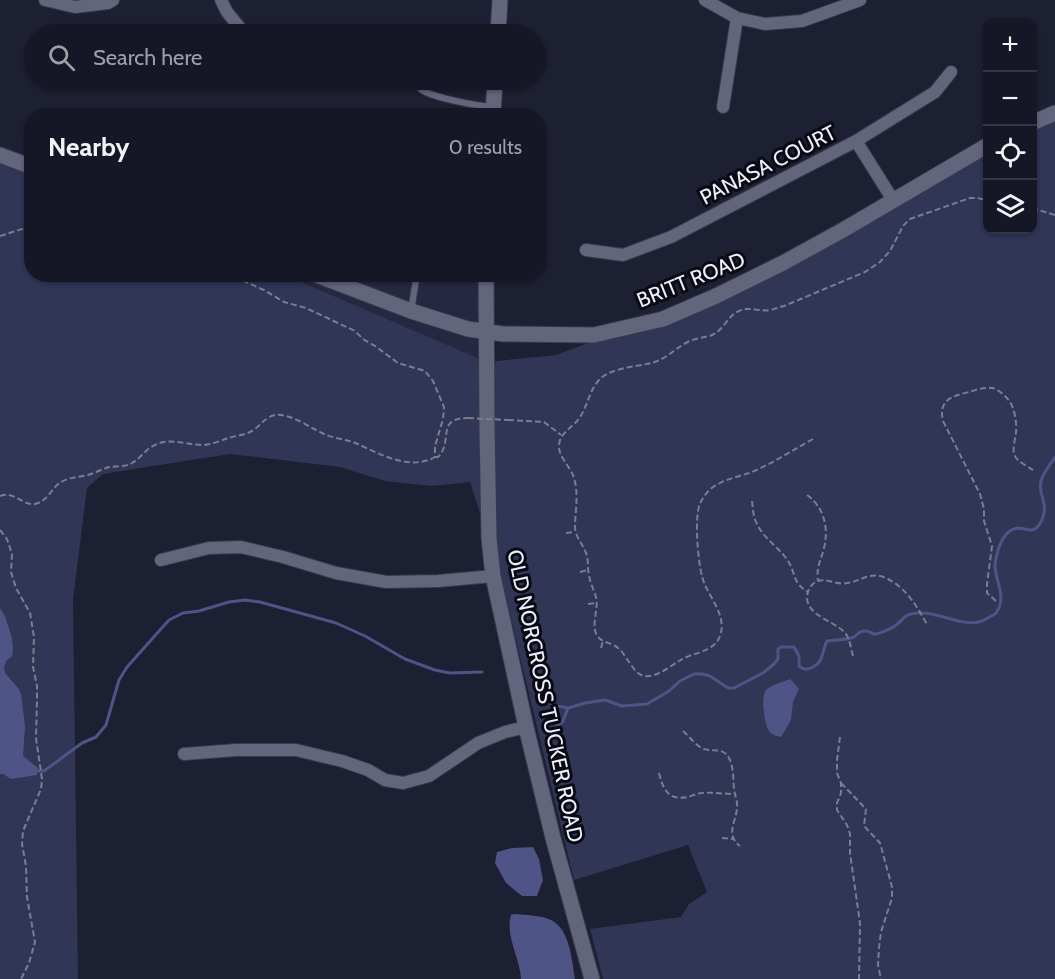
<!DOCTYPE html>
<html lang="en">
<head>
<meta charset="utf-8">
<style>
  :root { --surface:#161726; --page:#232432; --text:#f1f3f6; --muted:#9e9fa7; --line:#353643 }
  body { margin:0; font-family:Cabin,sans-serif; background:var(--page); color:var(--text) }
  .controls { position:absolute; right:18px; top:18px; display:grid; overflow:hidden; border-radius:12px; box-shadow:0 2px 4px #0004 }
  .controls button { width:54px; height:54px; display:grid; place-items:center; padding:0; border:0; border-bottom:2px solid var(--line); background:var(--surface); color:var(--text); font:30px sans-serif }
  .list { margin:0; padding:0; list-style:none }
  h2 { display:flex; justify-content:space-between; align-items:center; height:78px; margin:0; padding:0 24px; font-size:26px }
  h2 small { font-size:20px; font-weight:400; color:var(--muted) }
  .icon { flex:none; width:33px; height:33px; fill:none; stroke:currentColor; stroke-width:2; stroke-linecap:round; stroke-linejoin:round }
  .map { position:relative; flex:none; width:1055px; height:979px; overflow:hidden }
  .search { position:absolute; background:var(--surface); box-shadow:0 2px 4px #0004; left:24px; top:24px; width:522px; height:66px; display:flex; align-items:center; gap:15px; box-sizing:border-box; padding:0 21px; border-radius:33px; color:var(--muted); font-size:22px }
  .panel { position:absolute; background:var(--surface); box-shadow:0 2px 4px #0004; left:24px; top:108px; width:522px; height:174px; border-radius:24px }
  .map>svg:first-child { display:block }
  .built { fill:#262841 }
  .green { fill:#313556 }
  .water { fill:#4e5486 }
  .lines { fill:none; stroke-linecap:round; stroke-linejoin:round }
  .stream { stroke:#4e5486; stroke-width:3 }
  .service-casing { stroke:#393b4b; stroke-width:8 }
  .minor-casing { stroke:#393b4b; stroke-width:14 }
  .tertiary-casing { stroke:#393b4b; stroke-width:17 }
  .path { stroke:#7b7e8e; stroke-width:2; stroke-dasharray:6 3; stroke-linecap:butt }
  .service { stroke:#62657c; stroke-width:6 }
  .minor { stroke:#62657c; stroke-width:12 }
  .tertiary { stroke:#62657c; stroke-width:15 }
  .path-bridge { stroke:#7b7e8e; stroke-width:2; stroke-dasharray:6 3; stroke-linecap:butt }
  .labels { text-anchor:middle; stroke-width:6; stroke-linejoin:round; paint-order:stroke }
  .street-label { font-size:21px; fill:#eceffc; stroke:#090a12 }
</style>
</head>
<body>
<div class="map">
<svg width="1055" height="979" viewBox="0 0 1055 979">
  <rect width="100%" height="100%" fill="#1d1f32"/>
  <path class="built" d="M285 275H487V362Z"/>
  <path class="green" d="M1033 116 1055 118V979H603L590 929 681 917 689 904 707 892 688 845 574 880 502 582 470 482 432 486 385 481 340 467 230 454 103 474 87 488 73 600 78 979H0V151L31 165 32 274 285 275 487 362 556 355 646 321 818 252 956 155 987 139 988 230H1032Z"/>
  <path class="water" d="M0 608 5 616 12 638 13 651 12 656 6 661 4 668 5 673 18 688 21 694 25 726 23 756 38 768 37 775 11 779 3 774H0Z
    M790 679 795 684 799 689 793 702 791 720 781 737C776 736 772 735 769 731 764 723 760 695 767 689 773 684 783 682 790 679Z
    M533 847 539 859 543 880 537 896H522L506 883 495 863 497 852 512 848Z
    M514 914C526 915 540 915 551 920 570 929 572 961 575 979H521C520 958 505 936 511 915Z"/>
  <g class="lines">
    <path class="stream" d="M546 701 557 706 568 708 585 703 605 700 622 706 647 704 669 691 680 681 694 674H702L710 676 728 688H734L763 673 774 664 778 659V649L781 647H794L799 656V666C804 670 807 670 813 667 824 662 822 650 827 641 835 640 847 640 854 637 858 634 860 630 866 631 869 631 871 633 874 634 877 634 884 632 887 630 904 625 899 612 922 613 944 613 968 631 988 618 990 617 995 614 996 613 1008 597 994 579 995 564 997 551 1002 530 1018 528 1026 528 1033 534 1039 525 1052 505 1037 496 1041 481 1043 473 1051 464 1055 457
      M555 728 563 721 568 708
      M38 771H44L82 743 96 737 106 725 119 680 127 667 169 620 183 613 199 611 229 602 245 600 260 602 336 623 365 636 405 659 435 670 450 673 482 672"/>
    <defs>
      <path id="service" d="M412 80C415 84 418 87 422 90 434 98 478 106 493 107
        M411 311 417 274"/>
      <path id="minor" d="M45 0 75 7 108 3 113 0
        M221 0 227 12 245 34
        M705 0 737 18 765 24 802 21 860 0
        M723 107 737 18
        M856 141 893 200
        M586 250 623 255 671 237 856 141 935 92 951 72
        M161 560 209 548 241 547 283 557 336 573 386 582 438 581 493 576
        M184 754 236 750H296L342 761 368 770 385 780 403 783 429 776 478 743 505 732 526 727"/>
      <path id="tertiary" d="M498 34 500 0
        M493 116 495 80
        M1032 123 1055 113
        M0 155 32 167
        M314 274 411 311 468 329 503 334 594 335 663 319 716 296 783 263 843 230 988 145
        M486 274 487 428 489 538 493 576 526 727 553 838 592 979"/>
    </defs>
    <use href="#service" class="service-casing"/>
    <use href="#minor" class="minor-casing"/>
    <use href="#tertiary" class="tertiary-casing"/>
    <path class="path" d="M1032 208 1055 215
      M0 236 32 226
      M508 420 544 422 561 435
      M813 439C793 450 773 463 752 472 741 476 729 478 718 484 710 488 703 496 700 504 694 516 698 562 702 576 706 595 728 614 720 636 714 653 692 652 679 661 669 667 650 683 638 673 635 671 632 666 629 662 626 658 623 652 618 648 613 643 603 643 598 637 590 627 599 609 596 597 594 590 590 583 589 575 587 568 589 560 586 553 583 544 576 538 575 528 575 512 579 495 574 478 571 467 558 457 559 445 560 432 574 427 580 417 588 405 589 391 599 380 610 368 635 367 651 363 665 360 673 350 686 343 694 338 704 338 712 335 724 330 727 316 739 311 749 306 760 312 770 310 775 309 779 307 784 306L865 272 880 262 890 251 903 226 910 219 970 198H977L988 200
      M435 457H438C454 441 435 418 468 418
      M807 495C824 507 829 528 824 548 821 561 816 566 818 581
      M0 496C16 490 24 509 38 503 49 499 52 487 61 482 70 477 79 477 88 475 95 473 102 469 109 467 116 466 126 467 132 463 141 458 146 448 157 444 171 438 187 445 202 445 211 445 220 441 228 438 235 436 244 435 250 432 261 427 266 413 281 415 296 417 309 427 322 433 332 438 343 439 353 442 377 452 408 472 435 457V446L443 419 444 407 433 381 425 371 398 363 375 346 363 339 355 331 306 308 284 302 264 290 228 274
      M752 501C753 509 753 517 757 524 764 539 779 547 788 561 796 573 792 583 808 592
      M0 530 7 539 12 554 11 572 16 588 30 613 34 637 33 667 37 686V700L36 738 42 779 41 789 23 831 22 844 26 866 27 897 35 942 29 963 21 979
      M566 533 575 532
      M580 572 588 570
      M996 601 987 593V584L992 546 984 521V509L980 494 943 421C938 400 952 396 969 392 976 390 984 387 992 388 998 389 1006 396 1010 402 1015 410 1017 424 1016 433 1015 442 1010 453 1018 460 1022 464 1029 467 1033 470
      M588 604 596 603
      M601 648 603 641
      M853 656C851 649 850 640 846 634 836 621 808 617 807 598 807 593 809 588 812 585 822 574 835 586 847 583 862 581 870 571 886 578 907 588 917 607 928 626
      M683 731C689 736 696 746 704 749 714 752 723 747 729 758 734 768 733 779 734 789 735 796 738 802 737 808 736 822 725 835 740 846
      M840 737 837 760V773L841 783V793L837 803V810L847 825 850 834V853L860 923 859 979
      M659 773C663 789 668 801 688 797 692 796 697 793 702 793 712 792 724 794 735 794
      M841 783 866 809 864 826 880 843 892 887V898L881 932 879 948 878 965 881 979
      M722 838 733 839"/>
    <use href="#service" class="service"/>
    <use href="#minor" class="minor"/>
    <use href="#tertiary" class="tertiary"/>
    <path class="path-bridge" d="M468 418 508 420"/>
  </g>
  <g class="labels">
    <g class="street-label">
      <text transform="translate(768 165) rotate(-27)" y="7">PANASA COURT</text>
      <text transform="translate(691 280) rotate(-22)" y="7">BRITT ROAD</text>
      <text transform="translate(545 696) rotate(78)" y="7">OLD NORCROSS TUCKER ROAD</text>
    </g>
  </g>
</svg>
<div class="controls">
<button>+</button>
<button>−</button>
<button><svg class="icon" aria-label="locate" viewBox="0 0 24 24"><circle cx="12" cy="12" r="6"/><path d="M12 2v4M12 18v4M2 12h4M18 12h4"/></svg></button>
<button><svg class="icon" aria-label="layers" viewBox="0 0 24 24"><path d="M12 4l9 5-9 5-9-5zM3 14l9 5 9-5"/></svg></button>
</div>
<div class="search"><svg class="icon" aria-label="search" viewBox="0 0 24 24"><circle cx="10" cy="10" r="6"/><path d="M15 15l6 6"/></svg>Search here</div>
<section class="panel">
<h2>Nearby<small>0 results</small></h2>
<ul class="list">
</ul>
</section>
</div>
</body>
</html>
